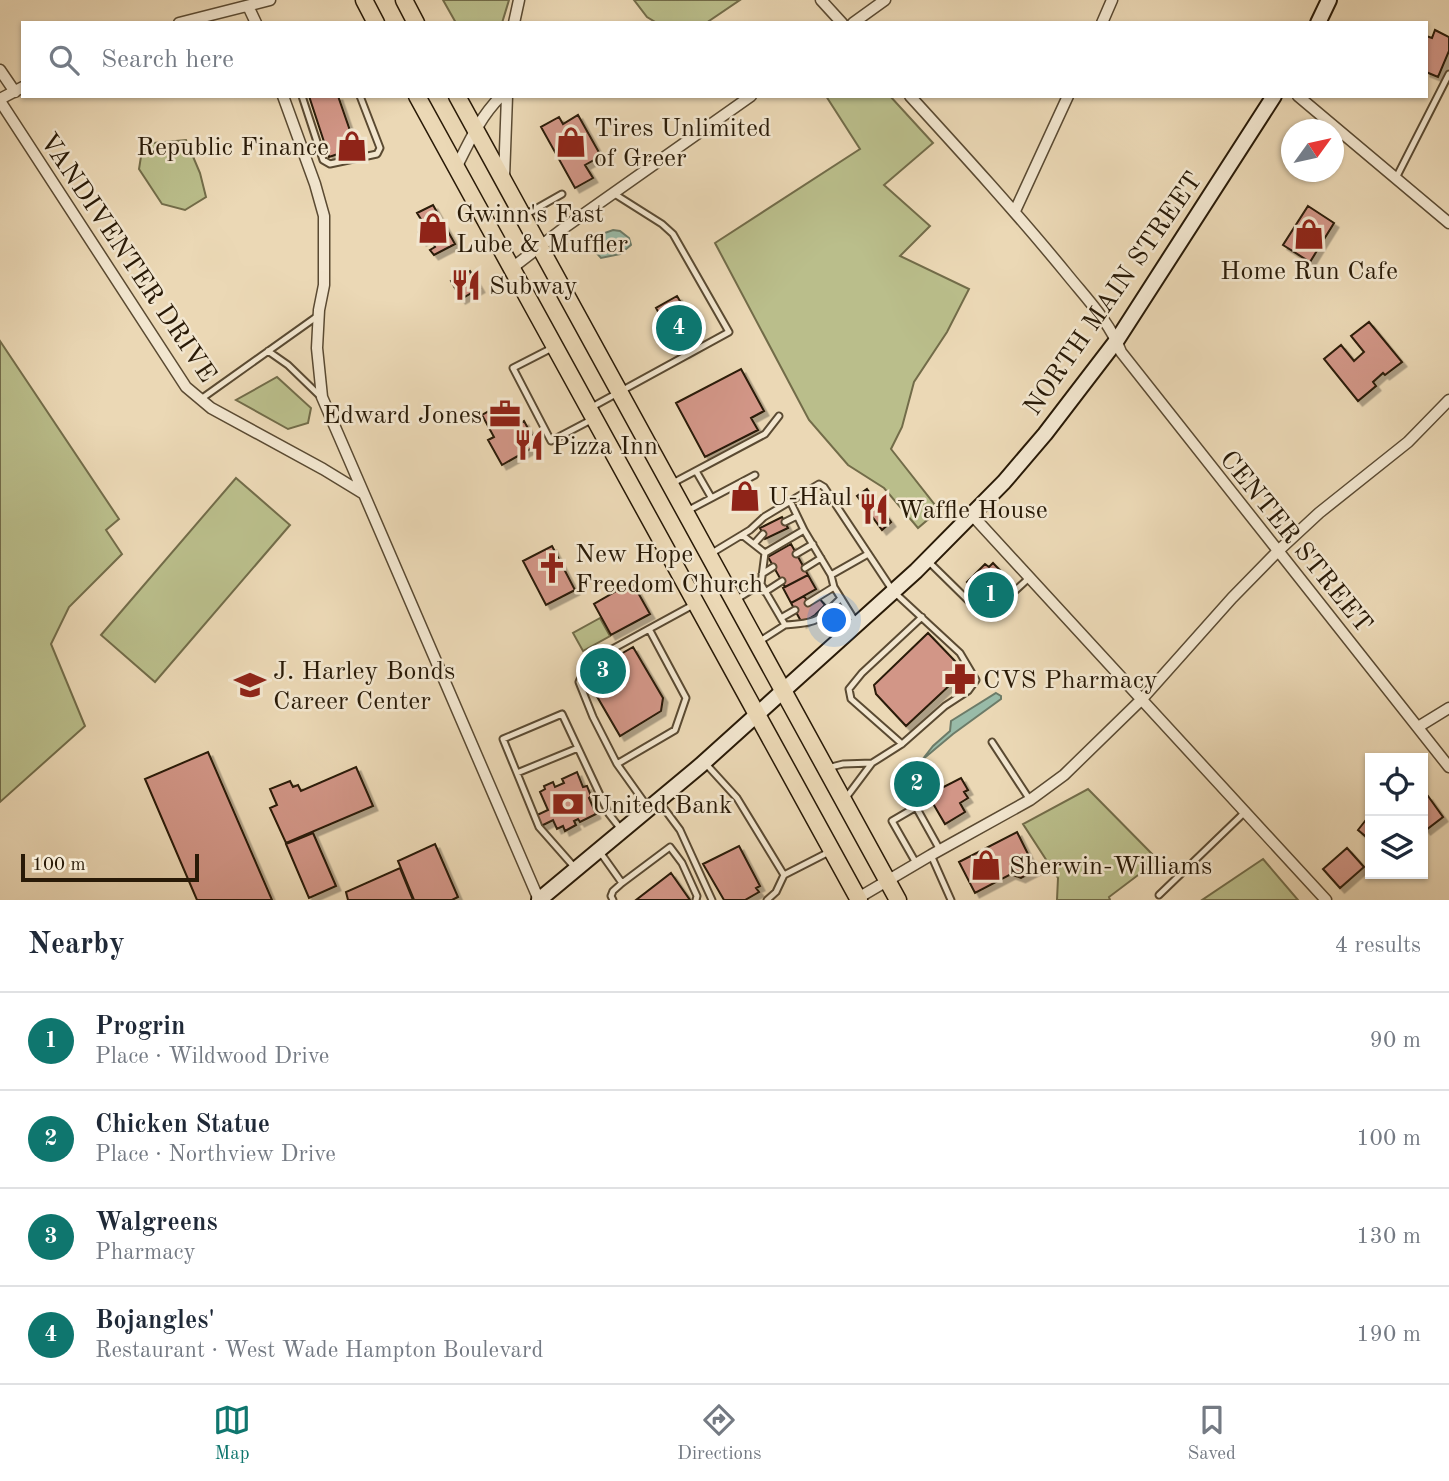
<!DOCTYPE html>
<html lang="en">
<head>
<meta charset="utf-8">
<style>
  :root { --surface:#fff; --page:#f6f6f7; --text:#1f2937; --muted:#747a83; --line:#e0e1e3; --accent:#0f766e }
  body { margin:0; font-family:"Old Standard TT",serif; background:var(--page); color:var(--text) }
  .controls { position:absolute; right:21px; bottom:21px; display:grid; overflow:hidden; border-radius:0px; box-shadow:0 2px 5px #0004 }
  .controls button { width:63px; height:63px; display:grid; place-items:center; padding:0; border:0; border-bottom:2px solid var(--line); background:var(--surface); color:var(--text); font:35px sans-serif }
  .compass { position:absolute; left:1281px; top:119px; width:63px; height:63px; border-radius:50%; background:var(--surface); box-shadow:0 2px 5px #0004; rotate:57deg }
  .scale { position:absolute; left:21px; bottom:18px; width:178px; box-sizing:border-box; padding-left:7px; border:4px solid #291a07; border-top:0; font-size:19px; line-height:24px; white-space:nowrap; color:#291a07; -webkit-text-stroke:5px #f2e6cf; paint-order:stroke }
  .you { position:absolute; left:835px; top:621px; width:24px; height:24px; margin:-18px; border:5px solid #fff; border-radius:50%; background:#1a73e8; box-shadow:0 0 0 10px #1a73e833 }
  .badge { display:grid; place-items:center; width:46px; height:46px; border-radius:50%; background:var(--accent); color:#fff; font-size:23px; font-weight:700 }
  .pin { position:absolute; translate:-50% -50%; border:4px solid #fff; box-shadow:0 2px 7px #0006 }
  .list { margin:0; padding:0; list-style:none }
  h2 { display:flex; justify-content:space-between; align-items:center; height:91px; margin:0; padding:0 28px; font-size:30px }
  h2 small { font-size:23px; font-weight:400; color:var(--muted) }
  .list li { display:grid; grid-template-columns:46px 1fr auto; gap:21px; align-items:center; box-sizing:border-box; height:98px; padding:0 28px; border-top:2px solid var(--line) }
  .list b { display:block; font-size:26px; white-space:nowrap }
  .list p { margin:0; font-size:23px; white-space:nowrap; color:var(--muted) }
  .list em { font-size:23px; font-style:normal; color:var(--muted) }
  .icon { flex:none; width:38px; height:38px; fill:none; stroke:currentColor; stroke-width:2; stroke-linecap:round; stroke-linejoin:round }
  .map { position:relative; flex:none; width:1449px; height:900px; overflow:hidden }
  .search { position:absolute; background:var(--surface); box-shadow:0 2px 5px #0004; left:21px; right:21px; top:21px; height:77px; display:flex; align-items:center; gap:18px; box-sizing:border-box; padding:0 24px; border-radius:0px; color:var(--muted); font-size:26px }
  .sheet { height:483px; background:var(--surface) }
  nav { display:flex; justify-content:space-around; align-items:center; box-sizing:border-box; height:98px; border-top:2px solid var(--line); background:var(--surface); font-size:19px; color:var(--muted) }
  nav a { display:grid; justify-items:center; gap:4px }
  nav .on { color:var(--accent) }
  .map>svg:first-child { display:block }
  .green { fill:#babe8b; stroke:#726c49; stroke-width:2 }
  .water { fill:#99bba8; stroke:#6c7b68; stroke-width:2 }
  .building { fill:#d29687; stroke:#291a07; stroke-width:2; filter:url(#shadow) }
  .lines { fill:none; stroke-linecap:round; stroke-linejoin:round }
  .service-casing { stroke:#5a4a32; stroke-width:9 }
  .minor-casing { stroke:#5a4a32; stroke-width:13 }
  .secondary-casing { stroke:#291a07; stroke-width:18 }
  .primary-casing { stroke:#291a07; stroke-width:19 }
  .service { stroke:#f2e6cf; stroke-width:5 }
  .minor { stroke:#f2e6cf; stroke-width:10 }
  .secondary { stroke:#f2e6cf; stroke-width:14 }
  .primary { stroke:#ebd8b5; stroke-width:16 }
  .labels { text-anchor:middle; stroke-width:5; stroke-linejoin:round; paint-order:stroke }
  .poi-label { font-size:26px; fill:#291a07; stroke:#f2e6cf; text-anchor:start }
  .street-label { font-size:26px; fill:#291a07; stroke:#f2e6cf }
</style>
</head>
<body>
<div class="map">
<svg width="1449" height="900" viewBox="0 0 1449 900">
  <defs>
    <filter id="shadow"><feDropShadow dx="4.5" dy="4.5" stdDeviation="0" flood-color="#0004"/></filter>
  </defs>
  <rect width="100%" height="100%" fill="#ebd8b5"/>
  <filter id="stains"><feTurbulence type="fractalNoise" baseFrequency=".00286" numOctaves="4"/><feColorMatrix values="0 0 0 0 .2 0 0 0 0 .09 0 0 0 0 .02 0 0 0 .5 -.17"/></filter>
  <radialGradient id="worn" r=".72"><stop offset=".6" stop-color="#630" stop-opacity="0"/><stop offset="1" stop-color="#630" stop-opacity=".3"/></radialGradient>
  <path class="green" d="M443 0H509L502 23H456Z
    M634 0H740L706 23H657L647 17Z
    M826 96H890L933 143 884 185 930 226 900 256 969 289 947 332 914 382 902 427 891 449 939 510 918 528 884 488 848 465 809 420 715 243 860 149Z
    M186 140 200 173 206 197 185 210 162 204 139 169 143 144Z
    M0 341 119 519 106 530 122 554 69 607 51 644 85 726 0 802Z
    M277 377 311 408 308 423 288 429 236 400Z
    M236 478 290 525 155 682 101 635Z
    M600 618 610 636 583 651 573 633Z
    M1088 789 1158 860 1109 897 1110 900H1057L1058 878 1023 824Z
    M1263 859 1298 900H1202Z"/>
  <path class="water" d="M613 230 620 231 629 238 631 245 620 254 601 258 593 249V241L599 235Z
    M996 693 1001 696V699L953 734 922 760 933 746 950 731 951 721Z"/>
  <path class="building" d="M1435 30 1449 37V51L1438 77 1426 72V36L1432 38Z
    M309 96H338L356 148 329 157Z
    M578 115 601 156 585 165 593 178 575 188 541 127 559 117 563 124Z
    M433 205 455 244 434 255 430 250 435 247 429 236 422 241 418 234 422 221 417 213Z
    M1308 206 1334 223 1310 262 1283 245Z
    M470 271 480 288 461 299 451 281Z
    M677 296 692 321 688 323 700 344 685 353 675 334 671 335 656 308Z
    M1369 322 1402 362 1385 375 1383 373 1373 382 1376 386 1358 401 1324 359 1341 345 1354 361 1364 352 1351 336Z
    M741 369 764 411 751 418 758 430 705 457 676 403Z
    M507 401 520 424 524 421 537 445 502 465 488 440 494 437 482 415Z
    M867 489 891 522 882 530 857 496Z
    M782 517 788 528 765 539 760 528Z
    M791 544 808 575 785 587 768 557Z
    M552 546 575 590 546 605 523 561Z
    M993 563 1013 584 991 606 967 582 985 564 989 567Z
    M808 575 816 589 791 603 783 588Z
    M632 582 650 614 611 635 594 604Z
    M804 596 809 604 819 598 825 605 815 615 802 623 791 603Z
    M928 633 955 661 954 671 965 672 964 684 952 683 906 726 876 694 874 685Z
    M633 647 663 698 661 711 620 736 588 681 590 672Z
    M208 752 272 900H197L145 779Z
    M356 767 373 806 286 843 270 808 277 805 270 789 290 781 293 787 298 785 301 791Z
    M577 772 583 787 587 786 591 796 589 798 596 814 580 822 578 819 574 821 576 825 565 831 563 826 557 829 553 820 541 826 537 815 548 810 540 792 545 789 544 786 553 782 555 787 564 783 562 779Z
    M961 778 968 790 964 792 968 798 960 803 965 812 945 824 928 795Z
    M1428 796 1443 817 1426 830 1423 826V798Z
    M1369 816 1370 818V840L1358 830Z
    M1017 832 1036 870 1021 878 1011 874 975 893 959 862Z
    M313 833 336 886 309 898 286 844Z
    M435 844 458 897 452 900H414L398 861Z
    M739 846 760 886 756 888 759 892 745 900H724L703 864Z
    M1347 848 1364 867 1340 888 1323 869Z
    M400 868 413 900H348L346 892Z
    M671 873 690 900H636Z"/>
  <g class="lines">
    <defs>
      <path id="service" d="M302 96 323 160 330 164 377 154 380 148 360 96
        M1396 178 1449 74
        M525 215 562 194
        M552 348 513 368 551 441 591 420
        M268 351 288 365 321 397
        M201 399 319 315
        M592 407 729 332 673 234 662 224 613 193
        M696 471 711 497
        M671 484 765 434 779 416
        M790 501 804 530
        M687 511 755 475
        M785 522 797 516
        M742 535 765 553
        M754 544 763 534
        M712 553 750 530 764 517 819 484 824 487 893 591 960 653 976 680 968 691 945 706 902 744 872 763 845 799
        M796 554 813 544
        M928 561 983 615 991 613 1029 578
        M805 568 821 558
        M762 574 773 567
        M831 575 834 587 857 624
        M765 592 782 581
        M737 599 761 584 765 553 804 530 831 575 868 554
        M808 603 834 587
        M781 618 795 610
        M785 625C818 623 818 621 841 598
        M760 641 785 625 761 584
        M992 742 1030 800
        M902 744 851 699 849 689 862 673 922 617
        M617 764 593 717 579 682 587 663 649 629
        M706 764 737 798 784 875
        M827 768 843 764 872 763
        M517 773 578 748
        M660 803 680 830 712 900
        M647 806 617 764 675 730 686 698 649 629 693 605
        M600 852 622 883 670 847 682 863 697 896 696 900
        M931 855 951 900
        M916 863 892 821 916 807 940 850
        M576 869 539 827 503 739 562 714 609 814 620 828
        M1159 895 1246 811
        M613 900 611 896 613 891 622 883
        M767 900 776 892 784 875 829 852"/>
      <path id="minor" d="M821 0 842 23
        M248 6 256 23
        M179 23 270 0
        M514 23 519 0
        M853 23 885 0
        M1102 23 1112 0
        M0 70 15 92
        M283 96 315 184 324 216V285L319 310 317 348 322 397 364 494
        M910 96C963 154 1016 212 1066 273 1086 298 1110 322 1121 352L1449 767
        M1298 96 1449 223
        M0 99 23 87
        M0 101 186 387 211 408 323 469 364 494 539 900
        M456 168C469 142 480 117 501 96
        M504 178 507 96
        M1015 211 1068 96
        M512 268 564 228 751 96
        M972 515 1326 900
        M1418 727 1449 708
        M858 898 931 855 1030 800 1064 775 1142 699 1232 598 1278 551 1319 513 1408 442 1449 400"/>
      <path id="secondary" d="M1318 23 1329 0
        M539 900 701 765 784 690 916 571 1004 482 1045 434 1117 340 1274 96"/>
      <path id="primary" d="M364 0 376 23
        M404 0 416 23
        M417 96 859 900
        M457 96 898 900"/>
    </defs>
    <use href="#service" class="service-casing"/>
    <use href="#minor" class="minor-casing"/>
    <use href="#secondary" class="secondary-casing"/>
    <use href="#primary" class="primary-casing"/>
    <use href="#service" class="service"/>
    <use href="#minor" class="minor"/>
    <use href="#secondary" class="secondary"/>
    <use href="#primary" class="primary"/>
  </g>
  <defs>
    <symbol id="shop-bare" viewBox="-9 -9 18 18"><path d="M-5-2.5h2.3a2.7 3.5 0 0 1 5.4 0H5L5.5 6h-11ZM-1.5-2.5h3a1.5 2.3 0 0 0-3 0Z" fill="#8f2418" stroke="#f2e6cf" stroke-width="2.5" paint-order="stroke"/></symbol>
    <symbol id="restaurant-bare" viewBox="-9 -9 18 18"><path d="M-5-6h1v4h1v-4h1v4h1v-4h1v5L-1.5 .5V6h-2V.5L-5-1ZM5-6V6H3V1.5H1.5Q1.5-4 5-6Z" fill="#8f2418" stroke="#f2e6cf" stroke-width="2.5" paint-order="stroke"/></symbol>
    <symbol id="office-bare" viewBox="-9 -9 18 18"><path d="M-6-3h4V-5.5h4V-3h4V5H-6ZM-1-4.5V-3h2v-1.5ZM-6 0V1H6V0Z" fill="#8f2418" stroke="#f2e6cf" stroke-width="2.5" paint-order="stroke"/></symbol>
    <symbol id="church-bare" viewBox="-9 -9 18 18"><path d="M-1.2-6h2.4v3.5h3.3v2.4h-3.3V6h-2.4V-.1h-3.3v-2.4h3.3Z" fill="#8f2418" stroke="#f2e6cf" stroke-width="2.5" paint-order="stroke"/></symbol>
    <symbol id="pharmacy-bare" viewBox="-9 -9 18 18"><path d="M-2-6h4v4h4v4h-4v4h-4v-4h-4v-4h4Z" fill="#8f2418" stroke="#f2e6cf" stroke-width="2.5" paint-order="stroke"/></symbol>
    <symbol id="school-bare" viewBox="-9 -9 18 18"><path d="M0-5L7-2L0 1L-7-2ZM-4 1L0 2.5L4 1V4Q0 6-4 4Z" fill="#8f2418" stroke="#f2e6cf" stroke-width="2.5" paint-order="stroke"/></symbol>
    <symbol id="bank-bare" viewBox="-9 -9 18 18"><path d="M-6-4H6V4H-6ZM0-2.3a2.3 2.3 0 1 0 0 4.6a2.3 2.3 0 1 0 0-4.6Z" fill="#8f2418" stroke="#f2e6cf" stroke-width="2.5" paint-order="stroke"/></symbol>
  </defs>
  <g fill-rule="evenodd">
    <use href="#shop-bare" x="549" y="120" width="44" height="44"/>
    <use href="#shop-bare" x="330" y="124" width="44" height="44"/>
    <use href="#shop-bare" x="411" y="206" width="44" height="44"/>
    <use href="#shop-bare" x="1287" y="212" width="44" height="44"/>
    <use href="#restaurant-bare" x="444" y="263" width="44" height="44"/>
    <use href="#office-bare" x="483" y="392" width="44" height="44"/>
    <use href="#restaurant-bare" x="507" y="423" width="44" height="44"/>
    <use href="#shop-bare" x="723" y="474" width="44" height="44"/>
    <use href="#restaurant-bare" x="852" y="487" width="44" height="44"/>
    <use href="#church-bare" x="530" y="546" width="44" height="44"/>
    <use href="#pharmacy-bare" x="938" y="657" width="44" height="44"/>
    <use href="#school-bare" x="228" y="663" width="44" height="44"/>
    <use href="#bank-bare" x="546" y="782" width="44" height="44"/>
    <use href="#shop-bare" x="964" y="843" width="44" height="44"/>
  </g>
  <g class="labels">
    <g class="poi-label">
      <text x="594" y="136">Tires Unlimited<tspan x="594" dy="30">of Greer</tspan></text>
      <text x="329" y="155" text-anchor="end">Republic Finance</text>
      <text x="456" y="222">Gwinn's Fast<tspan x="456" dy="30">Lube &amp; Muffler</tspan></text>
      <text x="1309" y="279" text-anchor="middle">Home Run Cafe</text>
      <text x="489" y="294">Subway</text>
      <text x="482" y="423" text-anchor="end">Edward Jones</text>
      <text x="552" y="454">Pizza Inn</text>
      <text x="768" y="505">U-Haul</text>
      <text x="897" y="518">Waffle House</text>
      <text x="575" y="562">New Hope<tspan x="575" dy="30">Freedom Church</tspan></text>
      <text x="273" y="679">J. Harley Bonds<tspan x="273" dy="30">Career Center</tspan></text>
      <text x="983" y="688">CVS Pharmacy</text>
      <text x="591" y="813">United Bank</text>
      <text x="1009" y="874">Sherwin-Williams</text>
    </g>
    <g class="street-label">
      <text transform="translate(129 257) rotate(56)" y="9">VANDIVENTER DRIVE</text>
      <text transform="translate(1112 293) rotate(-55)" y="9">NORTH MAIN STREET</text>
      <text transform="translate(1297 541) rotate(51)" y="9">CENTER STREET</text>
    </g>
  </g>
  <rect width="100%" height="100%" filter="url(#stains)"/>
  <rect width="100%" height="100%" fill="url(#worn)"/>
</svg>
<div class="controls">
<button><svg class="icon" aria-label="locate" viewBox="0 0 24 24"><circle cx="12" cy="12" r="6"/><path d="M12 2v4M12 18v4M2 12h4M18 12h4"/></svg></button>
<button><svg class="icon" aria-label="layers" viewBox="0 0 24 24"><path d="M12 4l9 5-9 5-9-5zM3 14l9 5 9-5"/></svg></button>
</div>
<svg class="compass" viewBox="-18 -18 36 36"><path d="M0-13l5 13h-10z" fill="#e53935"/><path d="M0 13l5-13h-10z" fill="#747a83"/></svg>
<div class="scale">100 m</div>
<div class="you"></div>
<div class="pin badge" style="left:991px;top:595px">1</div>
<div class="pin badge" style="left:917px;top:784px">2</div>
<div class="pin badge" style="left:603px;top:671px">3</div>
<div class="pin badge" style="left:679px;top:328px">4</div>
<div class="search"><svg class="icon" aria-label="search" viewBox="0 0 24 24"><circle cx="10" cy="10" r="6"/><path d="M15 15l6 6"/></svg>Search here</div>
</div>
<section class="sheet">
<h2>Nearby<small>4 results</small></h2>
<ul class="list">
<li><span class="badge">1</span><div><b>Progrin</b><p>Place · Wildwood Drive</p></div><em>90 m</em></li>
<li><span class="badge">2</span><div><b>Chicken Statue</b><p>Place · Northview Drive</p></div><em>100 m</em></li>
<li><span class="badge">3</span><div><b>Walgreens</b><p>Pharmacy</p></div><em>130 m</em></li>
<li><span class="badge">4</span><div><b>Bojangles'</b><p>Restaurant · West Wade Hampton Boulevard</p></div><em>190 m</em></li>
</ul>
</section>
<nav>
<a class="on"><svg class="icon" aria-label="map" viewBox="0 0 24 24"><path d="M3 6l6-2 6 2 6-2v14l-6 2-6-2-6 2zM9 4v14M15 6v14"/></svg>Map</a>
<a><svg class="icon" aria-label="directions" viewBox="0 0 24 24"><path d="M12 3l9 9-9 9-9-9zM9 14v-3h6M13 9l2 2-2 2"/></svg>Directions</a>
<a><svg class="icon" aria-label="saved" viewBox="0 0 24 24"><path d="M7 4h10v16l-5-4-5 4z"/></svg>Saved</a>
</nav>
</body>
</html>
